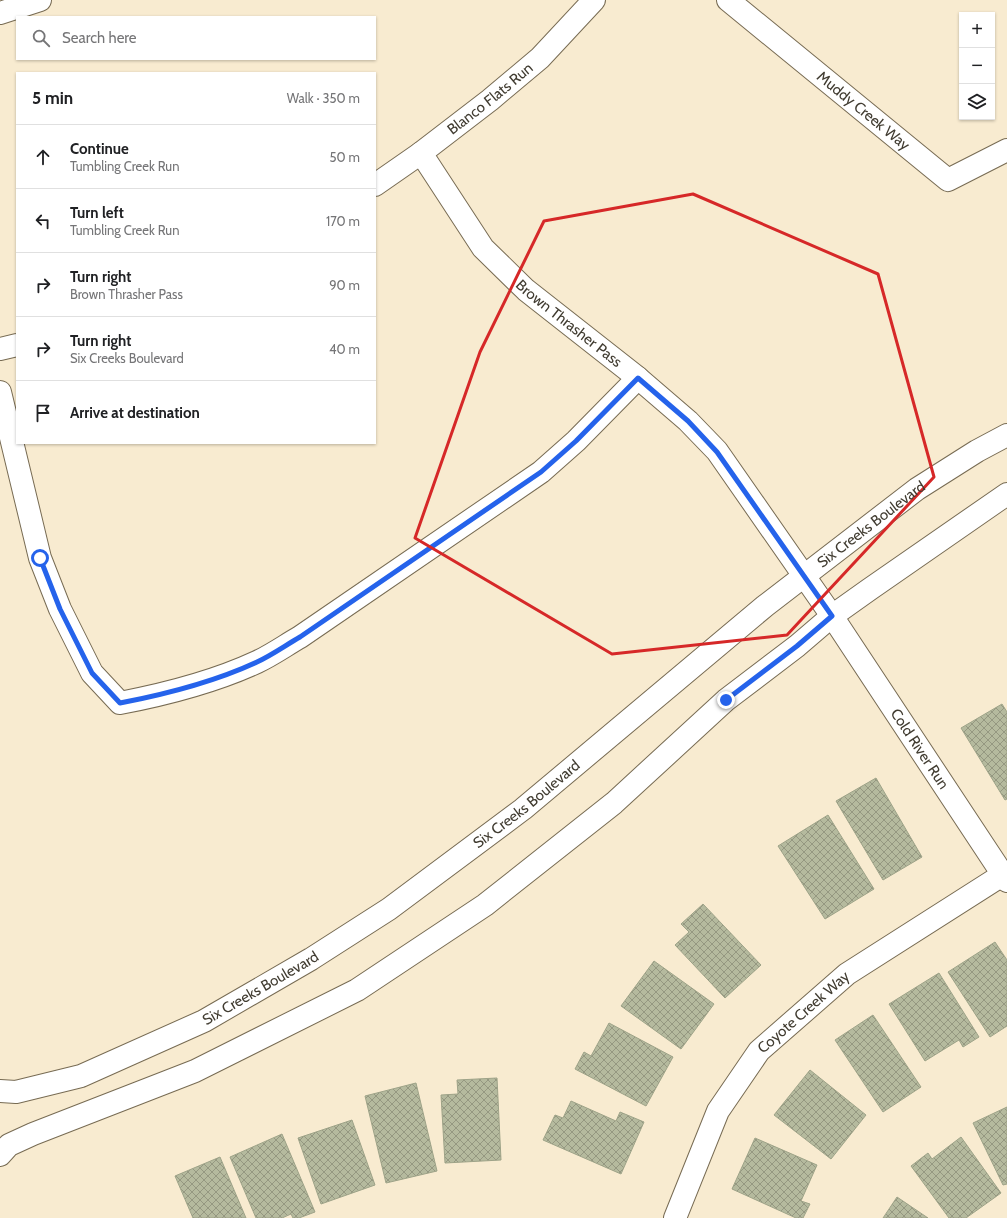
<!DOCTYPE html>
<html lang="en">
<head>
<meta charset="utf-8">
<style>
  :root { --surface:#fff; --page:#f6f6f6; --text:#202124; --muted:#757577; --line:#e0e0e0 }
  body { margin:0; font-family:Cabin,sans-serif; background:var(--page); color:var(--text) }
  .controls { position:absolute; right:12px; top:12px; display:grid; overflow:hidden; border-radius:0px; box-shadow:0 1px 3px #0004 }
  .controls button { width:36px; height:36px; display:grid; place-items:center; padding:0; border:0; border-bottom:1px solid var(--line); background:var(--surface); color:var(--text); font:20px sans-serif }
  .stop { position:absolute; width:12px; height:12px; margin:-9px; border:3px solid #2563eb; border-radius:50%; background:#fff }
  .stop.end { background:#2563eb; border-color:#fff; box-shadow:0 1px 4px #0008 }
  .list { margin:0; padding:0; list-style:none }
  h2 { display:flex; justify-content:space-between; align-items:center; height:52px; margin:0; padding:0 16px; font-size:17px }
  h2 small { font-size:13px; font-weight:400; color:var(--muted) }
  .list li { display:grid; grid-template-columns:26px 1fr auto; gap:12px; align-items:center; box-sizing:border-box; height:64px; padding:0 16px; border-top:1px solid var(--line) }
  .list b { display:block; font-size:15px; white-space:nowrap }
  .list p { margin:0; font-size:13px; white-space:nowrap; color:var(--muted) }
  .list em { font-size:13px; font-style:normal; color:var(--muted) }
  .icon { flex:none; width:22px; height:22px; fill:none; stroke:currentColor; stroke-width:2; stroke-linecap:round; stroke-linejoin:round }
  .map { position:relative; flex:none; width:1007px; height:1218px; overflow:hidden }
  .search { position:absolute; background:var(--surface); box-shadow:0 1px 3px #0004; left:16px; top:16px; width:360px; height:44px; display:flex; align-items:center; gap:10px; box-sizing:border-box; padding:0 14px; border-radius:0px; color:var(--muted); font-size:15px }
  .panel { position:absolute; background:var(--surface); box-shadow:0 1px 3px #0004; left:16px; top:72px; width:360px; height:372px; border-radius:0px }
  .map>svg:first-child { display:block }
  .building { fill:url(#building-cross-hatch); stroke:#9ea388 }
  .lines { fill:none; stroke-linecap:round; stroke-linejoin:round }
  .minor-casing { stroke:#776b53; stroke-width:24 }
  .minor { stroke:#fff; stroke-width:22 }
  .route { stroke:#2563eb; stroke-width:5 }
  .marked { fill:none; stroke:#d62828; stroke-width:3; stroke-linejoin:round }
  .labels { text-anchor:middle; stroke-width:3; stroke-linejoin:round; paint-order:stroke }
  .street-label { font-size:15px; fill:#413c31; stroke:#f8ebd0 }
</style>
</head>
<body>
<div class="map">
<svg width="1007" height="1218" viewBox="0 0 1007 1218">
  <defs>
    <pattern id="building-cross-hatch" width="8" height="8" patternUnits="userSpaceOnUse"><rect width="8" height="8" fill="#b5ba9e"/><path d="M0 0l8 8M0 8l8-8" fill="none" stroke="#959881"/></pattern>
  </defs>
  <rect width="100%" height="100%" fill="#f8ebd0"/>
  <path class="building" d="M1002 704 1007 712V799L1005 800 961 728Z
    M876 778 922 857 883 880 836 801Z
    M828 815 874 889 825 919 778 846Z
    M703 904 761 965 725 998 675 945 689 932 681 924Z
    M995 942 1007 960V1026L990 1037 948 972Z
    M654 961 714 1004 681 1049 621 1006Z
    M939 973 979 1037 963 1047 959 1040 925 1061 889 1004Z
    M873 1015 921 1087 883 1112 835 1040Z
    M609 1023 673 1057 646 1106 575 1069 584 1052 591 1056Z
    M810 1070 866 1115 831 1159 774 1115Z
    M497 1078 501 1160 445 1163 441 1095 458 1094 457 1080Z
    M416 1083 437 1171 386 1183 365 1096Z
    M571 1101 616 1121 620 1112 644 1122 621 1174 543 1140 555 1115 563 1118Z
    M1007 1107V1184L1003 1185 973 1123Z
    M352 1120 375 1185 321 1204 298 1138Z
    M282 1134 315 1212 299 1218H293L291 1214 282 1218H256L230 1157Z
    M961 1137 1001 1193 966 1218H949L911 1166 928 1153 932 1159Z
    M755 1138 817 1165 801 1201 810 1204 803 1218H796L732 1189Z
    M220 1157 246 1218H193L175 1176Z
    M897 1197 928 1218H883Z"/>
  <g class="lines">
    <defs>
      <g id="minor">
        <path id="s1" d="M728 0 948 180 1007 150"/>
        <path d="M0 13 40 0"/>
        <path id="s2" d="M421 153 483 248 526 290 638 378 688 421 717 451 832 616 1007 881"/>
        <path id="s3" d="M375 185 421 153 490 100 540 58 594 0"/>
        <path d="M0 349 17 345"/>
        <path d="M0 392 40 558 60 609 92 673 120 703C167 694 214 682 257 662 272 655 286 645 300 637L541 472 576 441 638 378"/>
        <path id="s4" d="M0 1091 16 1092 81 1076 204 1021 311 959 389 909 523 809 765 606 917 489 977 451 1007 435"/>
        <path d="M0 1155 9 1145 33 1134 195 1071 357 990 485 905 614 803 726 700 797 646 832 616 870 589 1007 494"/>
        <path id="s5" d="M675 1218 718 1111 759 1051 847 974 1007 872"/>
      </g>
    </defs>
    <use href="#minor" class="minor-casing"/>
    <use href="#minor" class="minor"/>
  </g>
  <g class="lines">
    <path class="route" d="M40 558 60 609 92 673 120 703C167 694 214 682 257 662 272 655 286 645 300 637L541 472 576 441 638 378 688 421 717 452 832 616 797 646 726 700"/>
  </g>
  <path class="marked" d="M693 194 878 274 934 477 787 635 612 654 415 538 480 352 544 221Z"/>
  <g class="labels">
    <g class="street-label">
      <text dy="5" stroke="none"><textPath href="#s3" startOffset="144">Blanco Flats Run</textPath></text>
      <text dy="5" stroke="none"><textPath href="#s1" startOffset="175">Muddy Creek Way</textPath></text>
      <text dy="5" stroke="none"><textPath href="#s2" startOffset="228">Brown Thrasher Pass</textPath></text>
      <text dy="5" stroke="none"><textPath href="#s4" startOffset="1051">Six Creeks Boulevard</textPath></text>
      <text dy="5" stroke="none"><textPath href="#s2" startOffset="784">Cold River Run</textPath></text>
      <text dy="5" stroke="none"><textPath href="#s4" startOffset="607">Six Creeks Boulevard</textPath></text>
      <text dy="5" stroke="none"><textPath href="#s4" startOffset="283">Six Creeks Boulevard</textPath></text>
      <text dy="5" stroke="none"><textPath href="#s5" startOffset="247">Coyote Creek Way</textPath></text>
    </g>
  </g>
</svg>
<div class="controls">
<button>+</button>
<button>−</button>
<button><svg class="icon" aria-label="layers" viewBox="0 0 24 24"><path d="M12 4l9 5-9 5-9-5zM3 14l9 5 9-5"/></svg></button>
</div>
<div class="stop" style="left:40px;top:558px"></div>
<div class="stop end" style="left:726px;top:700px"></div>
<div class="search"><svg class="icon" aria-label="search" viewBox="0 0 24 24"><circle cx="10" cy="10" r="6"/><path d="M15 15l6 6"/></svg>Search here</div>
<section class="panel">
<h2>5 min<small>Walk · 350 m</small></h2>
<ul class="list">
<li><svg class="icon" aria-label="ahead" viewBox="0 0 24 24"><path d="M12 20V5M6 11l6-6 6 6"/></svg><div><b>Continue</b><p>Tumbling Creek Run</p></div><em>50 m</em></li>
<li><svg class="icon" aria-label="left" viewBox="0 0 24 24"><path d="M17 20v-9H6M10 6l-5 5 5 5"/></svg><div><b>Turn left</b><p>Tumbling Creek Run</p></div><em>170 m</em></li>
<li><svg class="icon" aria-label="right" viewBox="0 0 24 24"><path d="M7 20v-9h11M14 6l5 5-5 5"/></svg><div><b>Turn right</b><p>Brown Thrasher Pass</p></div><em>90 m</em></li>
<li><svg class="icon" aria-label="right" viewBox="0 0 24 24"><path d="M7 20v-9h11M14 6l5 5-5 5"/></svg><div><b>Turn right</b><p>Six Creeks Boulevard</p></div><em>40 m</em></li>
<li><svg class="icon" aria-label="arrive" viewBox="0 0 24 24"><path d="M6 21V4h12l-3 4 3 4H6"/></svg><div><b>Arrive at destination</b></div></li>
</ul>
</section>
</div>
</body>
</html>
